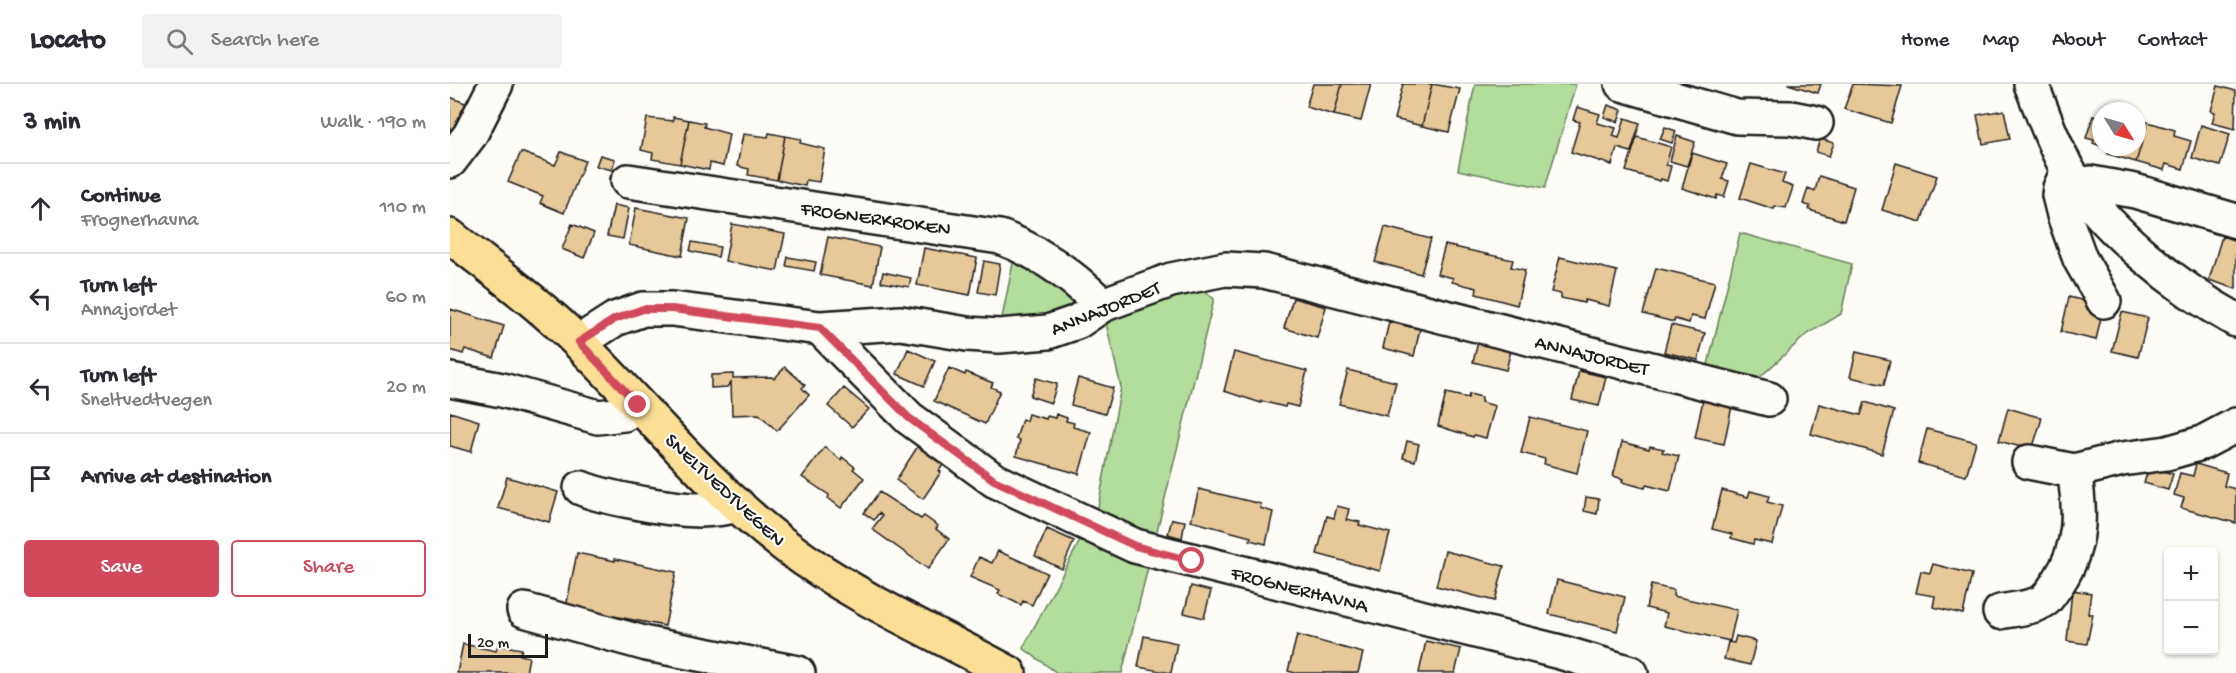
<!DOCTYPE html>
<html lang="en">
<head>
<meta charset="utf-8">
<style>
  :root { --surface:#fff; --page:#f2f2f3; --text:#2b2b33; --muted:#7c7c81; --line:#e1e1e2; --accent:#d1495b }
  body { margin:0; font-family:"Gochi Hand",sans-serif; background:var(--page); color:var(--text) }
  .controls { position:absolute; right:18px; bottom:18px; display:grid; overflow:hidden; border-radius:6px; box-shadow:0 2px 4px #0004 }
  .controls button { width:54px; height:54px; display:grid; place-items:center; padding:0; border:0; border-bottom:2px solid var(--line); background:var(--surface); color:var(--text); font:30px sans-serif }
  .compass { position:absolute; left:1642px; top:18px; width:54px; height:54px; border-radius:50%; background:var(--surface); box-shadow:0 2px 4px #0004; rotate:127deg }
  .scale { position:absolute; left:18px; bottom:15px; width:80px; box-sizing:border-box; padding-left:6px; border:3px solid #1c1c1c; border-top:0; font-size:16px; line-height:21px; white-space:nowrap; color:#1c1c1c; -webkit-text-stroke:4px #fdfcf7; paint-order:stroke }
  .stop { position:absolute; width:18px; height:18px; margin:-14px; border:4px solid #d1495b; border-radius:50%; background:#fff }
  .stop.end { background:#d1495b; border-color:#fff; box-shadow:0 2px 6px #0008 }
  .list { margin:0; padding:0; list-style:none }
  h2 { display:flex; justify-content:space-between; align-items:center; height:78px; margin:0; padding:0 24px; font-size:26px }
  h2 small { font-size:20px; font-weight:400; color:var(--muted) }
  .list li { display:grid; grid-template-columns:39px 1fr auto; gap:18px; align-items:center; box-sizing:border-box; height:90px; padding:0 24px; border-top:2px solid var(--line) }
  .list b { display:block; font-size:22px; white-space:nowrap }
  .list p { margin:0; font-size:20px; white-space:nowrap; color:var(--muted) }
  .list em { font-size:20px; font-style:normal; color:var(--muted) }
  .actions { display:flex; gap:12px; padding:18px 24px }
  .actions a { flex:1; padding:14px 0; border:2px solid var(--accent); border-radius:6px; text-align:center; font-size:21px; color:var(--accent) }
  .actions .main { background:var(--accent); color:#fff }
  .icon { flex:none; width:33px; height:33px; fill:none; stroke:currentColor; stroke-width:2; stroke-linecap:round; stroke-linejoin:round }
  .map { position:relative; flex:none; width:1786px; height:589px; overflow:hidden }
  header { display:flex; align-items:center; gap:36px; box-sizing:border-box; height:84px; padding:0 30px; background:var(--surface); border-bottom:2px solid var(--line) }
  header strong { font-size:28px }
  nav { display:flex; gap:33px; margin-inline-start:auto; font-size:21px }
  .search { width:420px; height:54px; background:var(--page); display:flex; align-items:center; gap:15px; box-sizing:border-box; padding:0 21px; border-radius:6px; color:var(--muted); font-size:22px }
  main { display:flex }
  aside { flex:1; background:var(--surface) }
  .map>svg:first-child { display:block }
  .green { fill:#b2dd9b; stroke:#677c5c; stroke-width:1.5 }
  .building { fill:#e6c899; stroke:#1c1c1c; stroke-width:1.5 }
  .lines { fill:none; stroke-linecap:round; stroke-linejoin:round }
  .minor-casing { stroke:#1c1c1c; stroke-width:38 }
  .major-casing { stroke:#1c1c1c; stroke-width:38 }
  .minor { stroke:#fdfcf7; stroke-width:33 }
  .major { stroke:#fcde96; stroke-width:33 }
  .route { stroke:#d1495b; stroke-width:8 }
  .labels { text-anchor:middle; stroke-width:4.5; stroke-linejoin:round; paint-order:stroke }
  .street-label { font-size:20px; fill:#1c1c1c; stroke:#fdfcf7 }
</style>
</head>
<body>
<header>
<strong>Locato</strong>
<div class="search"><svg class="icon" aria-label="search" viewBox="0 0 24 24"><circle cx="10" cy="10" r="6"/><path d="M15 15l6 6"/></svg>Search here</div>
<nav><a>Home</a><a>Map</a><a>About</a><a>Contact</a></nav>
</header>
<main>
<aside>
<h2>3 min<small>Walk · 190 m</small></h2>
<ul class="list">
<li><svg class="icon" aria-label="ahead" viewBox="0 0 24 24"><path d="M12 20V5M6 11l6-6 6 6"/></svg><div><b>Continue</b><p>Frognerhavna</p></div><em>110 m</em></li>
<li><svg class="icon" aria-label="left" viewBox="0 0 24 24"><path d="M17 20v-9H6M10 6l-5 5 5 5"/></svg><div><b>Turn left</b><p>Annajordet</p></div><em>60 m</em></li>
<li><svg class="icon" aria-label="left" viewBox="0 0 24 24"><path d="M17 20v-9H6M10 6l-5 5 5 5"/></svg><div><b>Turn left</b><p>Sneltvedtvegen</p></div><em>20 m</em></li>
<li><svg class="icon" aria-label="arrive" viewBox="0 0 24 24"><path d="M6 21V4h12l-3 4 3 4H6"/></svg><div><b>Arrive at destination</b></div></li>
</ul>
<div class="actions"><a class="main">Save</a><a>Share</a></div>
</aside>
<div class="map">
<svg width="1786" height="589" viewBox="0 0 1786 589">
  <rect width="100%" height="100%" fill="#fdfcf7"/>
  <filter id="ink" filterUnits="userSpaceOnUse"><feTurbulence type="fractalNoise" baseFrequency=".0167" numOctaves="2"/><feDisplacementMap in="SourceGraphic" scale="12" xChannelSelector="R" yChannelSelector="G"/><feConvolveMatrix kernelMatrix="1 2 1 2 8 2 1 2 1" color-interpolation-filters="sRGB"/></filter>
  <g filter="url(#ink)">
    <path class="green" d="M1025 0H1126L1095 104 1008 86Z
      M1290 149 1402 180 1391 230 1356 251 1308 295 1298 300 1255 293Z
      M565 169 625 210 618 226 589 237 551 239Z
      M749 201 764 215 672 589H607L573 564 648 423 671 303 655 235Z"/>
    <path class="building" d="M863 0H892L884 31 856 23Z
      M892 0H921L911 37 884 31Z
      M953 0H982L972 42 944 35Z
      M982 0 1010 5 999 48 972 42Z
      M1338 0H1371L1368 9Z
      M1403 0 1452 2 1441 39 1394 25Z
      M1768 2 1786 7 1785 45 1762 39 1765 28 1761 27Z
      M0 13 20 21 0 71Z
      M1158 21 1172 26 1168 38 1154 33Z
      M1127 23 1150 30 1147 39 1166 44 1163 52 1169 54 1175 34 1190 39 1181 68 1167 64 1162 81 1121 68 1130 38 1123 36Z
      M1554 26 1560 55 1533 60 1527 31Z
      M1651 31V62L1643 59 1644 56 1636 54 1643 32 1650 34Z
      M223 33 239 36 230 80 202 75 203 69 191 66 197 34 223 37Z
      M1687 35 1698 38 1686 78 1658 70 1660 64 1656 63H1687Z
      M239 36 255 39 254 43 279 50 273 82 260 79 259 86 230 80Z
      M1698 38 1725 46 1724 52 1741 57 1733 85 1716 80 1714 86 1686 78Z
      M1751 41 1780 50 1770 82 1742 74Z
      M1215 43 1226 47 1222 59 1210 55Z
      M319 49 335 52 327 96 298 91 299 85 287 82 293 50 318 53Z
      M335 52 351 55 350 59 375 65 369 98 356 96 355 102 327 96Z
      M1227 52 1245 58 1237 82 1220 77Z
      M1187 53 1221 63 1216 81 1221 82 1217 97 1211 95 1210 97 1176 87Z
      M1370 55 1384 59 1379 72 1366 68Z
      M71 68 105 81 111 68 135 77 114 129 90 119 93 112 58 98Z
      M1242 69 1277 80 1272 95 1279 97 1274 113 1267 111 1266 115 1232 104Z
      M150 71 165 75 162 86 146 82Z
      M1446 79 1487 92 1471 138 1432 126Z
      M1301 80 1335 90 1332 99 1343 103 1336 124 1325 122 1324 125 1290 114Z
      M1369 92 1404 103 1394 137 1359 126 1360 122 1353 120 1358 104 1365 107Z
      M164 121 179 124 173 155 157 152Z
      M186 124 239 134 232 172 179 161Z
      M122 140 144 149 134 174 112 165Z
      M282 140 335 150 327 187 275 177Z
      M935 143 981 155 971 190 925 178Z
      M1772 152 1786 157V205L1759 196Z
      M378 153 430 163 423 201 370 191Z
      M242 158 270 163 268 173 240 167Z
      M995 161 1063 176 1061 183 1075 186 1067 221 1026 210 1027 204 1002 198 1003 194 987 190Z
      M474 164 527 174 520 211 467 201Z
      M338 173 366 178 364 187 336 182Z
      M1110 173 1167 187 1159 222 1135 216 1134 219 1111 214V210L1101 208Z
      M534 177 550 180 545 211 528 208Z
      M1206 184 1265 198 1255 235 1241 232 1239 239 1225 235 1224 238 1193 230Z
      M433 188 461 194 459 203 431 198Z
      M1619 213 1639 218 1637 225 1652 229 1646 256 1611 248Z
      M843 214 876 223 867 254 834 244Z
      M0 225 54 242 44 274 15 265 13 270 0 266Z
      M1672 228 1698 234 1688 273 1662 267Z
      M939 238 970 245 964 272 933 264Z
      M1221 241 1255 249 1248 276 1214 268Z
      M1028 258 1061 266 1056 286 1023 278Z
      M458 265 485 277 474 302 447 290Z
      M784 268 857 287 848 323 836 320 835 323 811 317V319L774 307Z
      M1406 268 1440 276 1434 301 1400 293Z
      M335 283 355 301 352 304 359 311 327 347 309 330 282 331 281 298 277 303 261 304V291L283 290V294L322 293 324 295Z
      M499 284 515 291 516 288 543 299 541 303 550 307 535 340 484 317Z
      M898 286 946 298 937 332 889 320Z
      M1129 287 1156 293 1149 322 1122 316Z
      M586 294 607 300 601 319 580 312Z
      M628 294 663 304 655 330 621 321Z
      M394 304 419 325 402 343 378 322Z
      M996 309 1018 314 1019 310 1032 313 1031 318 1045 322 1036 354 1024 351 1023 353 988 342Z
      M1253 316 1282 322 1274 360 1245 354Z
      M1415 318 1444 327 1432 370 1361 350 1369 320 1411 331Z
      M1558 324 1592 334 1582 366 1549 357Z
      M0 328 29 337 21 368 0 362Z
      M578 330 596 335 597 332 605 334 606 330 617 334 616 337 624 339 623 343 641 348 629 390 566 372 570 356 566 355 572 335 576 337Z
      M1080 333 1137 347 1127 389 1094 380 1095 375 1071 369Z
      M1477 345 1526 358 1516 392 1468 379Z
      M957 357 969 360 965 377 953 374Z
      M1172 358 1199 365 1200 362 1214 365 1212 368 1229 372 1220 407 1196 401 1195 404 1172 398 1173 395 1163 392Z
      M468 362 494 379 489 387 491 388 473 415 446 396Z
      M375 363 391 376 392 373 405 383 403 385 414 394 391 424 378 414 379 411 352 393Z
      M1746 380 1777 389 1774 402 1786 405V439L1731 424 1734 414 1724 411 1730 389 1743 392Z
      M1699 383 1723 390 1718 406 1694 399Z
      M57 393 108 408 99 438 48 424Z
      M749 405 811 420 810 424 823 428 816 460 800 456 801 453 741 437Z
      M1272 406 1298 413 1300 407 1319 412 1317 418 1332 422 1322 460 1304 456 1303 460 1281 454 1282 450 1262 445Z
      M429 408 471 435 474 432 488 442 486 445 499 455 478 485 422 445 432 432 429 429 424 436 414 429Z
      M1136 413 1149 415 1147 430 1134 427Z
      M887 422 899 425 896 437 897 435 910 438 909 441 940 449 930 487 867 470 877 432 884 434Z
      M722 435 735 437 732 454 718 450Z
      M597 445 624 457 612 485 585 472Z
      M548 467 597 489 582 521 573 517 571 521 548 510 550 506 520 493 529 473 542 479Z
      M995 467 1054 482 1045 517 986 502Z
      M127 469 165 477V475L226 488 215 542 116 523Z
      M1483 480 1522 490 1513 530 1483 523 1485 512 1466 509 1471 487 1480 489Z
      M1107 496 1175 513 1167 547 1099 530Z
      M1201 501 1224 506 1223 512 1287 526 1280 557 1214 542 1217 529 1196 524Z
      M741 502 761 507 754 534 734 529Z
      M1622 506 1641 509 1638 530H1643L1637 560 1617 557Z
      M847 551 913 569 908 589H845L838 587Z
      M694 552 727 559 721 589 688 583Z
      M1286 552 1306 557 1300 581 1274 575 1278 558 1284 559Z
      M976 557 1011 565 1005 589H969Z
      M13 560 46 567 48 561 72 565 70 571 79 573 76 589H7Z"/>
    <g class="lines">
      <defs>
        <path id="minor" d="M1172 0 1287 33 1341 34 1366 39
          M1581 0C1593 29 1603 61 1619 88 1653 145 1729 205 1786 236
          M0 77 20 51 46 0
          M1618 86 1610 104 1609 111 1614 131 1630 175 1654 217
          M178 97 550 153C590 168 622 191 652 221
          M1627 101 1641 99 1685 107 1786 137
          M370 244 459 334 544 396 685 462 1110 568 1181 589
          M129 258 165 235 193 225H222L370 244 451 239 517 250 549 252 598 248 627 238 652 221 721 196 775 185 814 187 1319 315
          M0 296 52 306 148 333 174 330 188 321
          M1579 378 1624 387 1672 375 1717 369 1752 359 1786 341
          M131 404C150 412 170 415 190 419 224 425 254 430 288 421
          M74 526 197 560 348 589
          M1550 528C1564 525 1584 524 1595 516 1600 511 1605 503 1609 497 1632 462 1631 427 1624 387"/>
        <path id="major" d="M0 152C44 187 90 220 130 260 198 328 260 405 337 463 406 515 484 548 559 589"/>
      </defs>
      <use href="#minor" class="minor-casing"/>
      <use href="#major" class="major-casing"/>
      <use href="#minor" class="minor"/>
      <use href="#major" class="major"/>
    </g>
  </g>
  <g class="lines" filter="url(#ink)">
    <path class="route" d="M188 321 129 258 165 235 193 225H222L370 244 459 334 544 396 685 462 742 477"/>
  </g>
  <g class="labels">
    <g class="street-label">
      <text transform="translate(426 133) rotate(8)" y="7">FROGNERKROKEN</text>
      <text transform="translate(655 223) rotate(-22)" y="7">ANNAJORDET</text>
      <text transform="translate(1142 270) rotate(14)" y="7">ANNAJORDET</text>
      <text transform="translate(276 405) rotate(43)" y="7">SNELTVEDTVEGEN</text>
      <text transform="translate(850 504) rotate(14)" y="7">FROGNERHAVNA</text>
    </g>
  </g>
</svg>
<div class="controls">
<button>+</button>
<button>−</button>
</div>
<svg class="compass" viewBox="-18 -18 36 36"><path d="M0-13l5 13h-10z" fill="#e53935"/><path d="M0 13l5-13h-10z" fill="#7c7c81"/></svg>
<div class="scale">20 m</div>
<div class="stop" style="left:742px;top:477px"></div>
<div class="stop end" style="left:188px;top:321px"></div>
</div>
</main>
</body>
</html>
